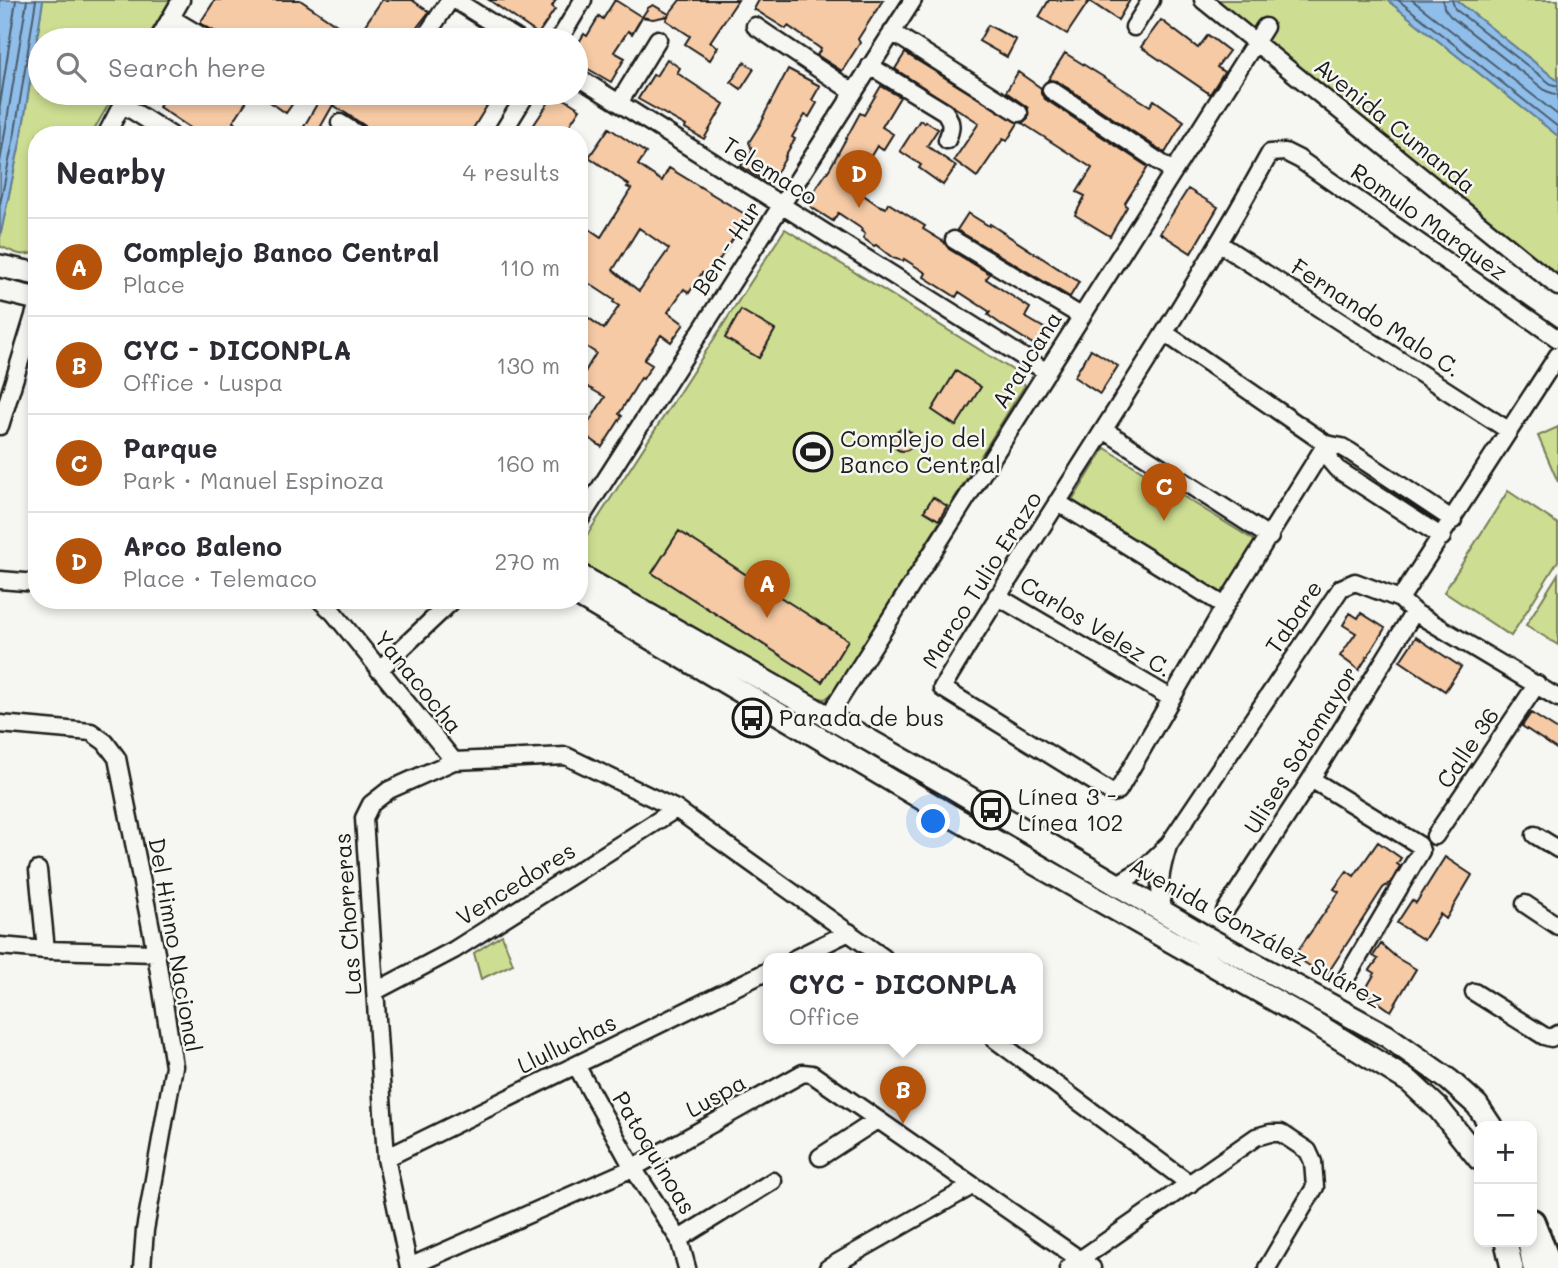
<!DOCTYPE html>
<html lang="en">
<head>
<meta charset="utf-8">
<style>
  :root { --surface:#fff; --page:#f2f2f3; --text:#2b2b33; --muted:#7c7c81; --line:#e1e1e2; --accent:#b45309 }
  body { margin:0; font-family:Mali,sans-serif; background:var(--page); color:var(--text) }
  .controls { position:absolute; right:21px; bottom:21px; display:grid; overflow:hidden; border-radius:14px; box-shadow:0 4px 10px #0003 }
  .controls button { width:63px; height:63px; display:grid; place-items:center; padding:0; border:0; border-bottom:2px solid var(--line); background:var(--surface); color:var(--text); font:35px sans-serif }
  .you { position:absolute; left:934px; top:822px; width:24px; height:24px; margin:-18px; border:5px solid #fff; border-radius:50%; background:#1a73e8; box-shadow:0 0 0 10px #1a73e833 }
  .badge { display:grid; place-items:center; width:46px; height:46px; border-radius:50%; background:var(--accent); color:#fff; font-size:23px; font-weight:700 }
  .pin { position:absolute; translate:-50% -58px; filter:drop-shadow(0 2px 4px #0008) }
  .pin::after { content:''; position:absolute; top:37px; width:24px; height:21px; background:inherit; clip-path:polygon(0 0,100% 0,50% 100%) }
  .popup { position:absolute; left:763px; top:953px; width:280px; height:91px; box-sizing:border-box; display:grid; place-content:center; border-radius:14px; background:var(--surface); filter:drop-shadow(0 2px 5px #0005); font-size:23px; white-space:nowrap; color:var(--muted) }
  .popup b { font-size:26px; color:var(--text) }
  .popup::after { content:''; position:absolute; left:50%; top:100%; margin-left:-14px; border:14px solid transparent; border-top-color:var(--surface) }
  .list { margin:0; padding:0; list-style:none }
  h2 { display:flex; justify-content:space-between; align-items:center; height:91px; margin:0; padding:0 28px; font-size:30px }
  h2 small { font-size:23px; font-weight:400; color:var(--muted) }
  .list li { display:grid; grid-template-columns:46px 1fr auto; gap:21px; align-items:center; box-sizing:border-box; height:98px; padding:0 28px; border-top:2px solid var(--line) }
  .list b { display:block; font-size:26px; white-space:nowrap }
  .list p { margin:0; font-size:23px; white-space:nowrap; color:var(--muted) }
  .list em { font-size:23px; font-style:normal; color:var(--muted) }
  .icon { flex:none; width:38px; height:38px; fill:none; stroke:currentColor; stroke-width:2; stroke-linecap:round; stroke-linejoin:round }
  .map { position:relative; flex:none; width:1558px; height:1268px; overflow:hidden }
  .search { position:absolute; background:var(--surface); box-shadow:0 4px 10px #0003; left:28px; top:28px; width:560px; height:77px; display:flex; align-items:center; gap:18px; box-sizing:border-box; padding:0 24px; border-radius:38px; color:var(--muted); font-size:26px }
  .panel { position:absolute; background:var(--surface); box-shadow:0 4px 10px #0003; left:28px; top:126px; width:560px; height:483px; border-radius:28px }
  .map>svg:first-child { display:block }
  .green { fill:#cdde92; stroke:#747d57; stroke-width:2 }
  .water { fill:#90beea; stroke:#627d98; stroke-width:2 }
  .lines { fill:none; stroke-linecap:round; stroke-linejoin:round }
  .shore { stroke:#4a5d6e; stroke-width:2 }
  .building { fill:#f6caa5; stroke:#1c1c1c; stroke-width:2; fill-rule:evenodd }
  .street-casing { stroke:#1c1c1c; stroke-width:21 }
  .secondary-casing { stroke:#1c1c1c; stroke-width:26 }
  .primary-casing { stroke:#1c1c1c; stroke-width:30 }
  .street { stroke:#f6f6f2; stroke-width:16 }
  .secondary { stroke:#f6f6f2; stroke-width:21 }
  .primary { stroke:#f6f6f2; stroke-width:24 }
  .labels { text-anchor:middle; stroke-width:5; stroke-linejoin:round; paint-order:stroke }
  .street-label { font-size:23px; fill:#1c1c1c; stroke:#f6f6f2 }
  .poi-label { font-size:23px; fill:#1c1c1c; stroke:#f6f6f2; text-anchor:start }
</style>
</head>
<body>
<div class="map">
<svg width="1558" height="1268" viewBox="0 0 1558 1268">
  <rect width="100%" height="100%" fill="#f6f6f2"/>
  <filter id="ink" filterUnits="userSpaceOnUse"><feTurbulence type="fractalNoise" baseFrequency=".0143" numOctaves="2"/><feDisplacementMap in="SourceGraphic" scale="14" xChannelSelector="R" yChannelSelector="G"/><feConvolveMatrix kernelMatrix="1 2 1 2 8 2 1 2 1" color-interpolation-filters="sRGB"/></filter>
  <g filter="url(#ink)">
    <path class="green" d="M43 0H171L146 40H40V93H115L91 135H37V248L35 252C22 258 13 252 0 246V237L22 133Z
      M1203 0H1387L1558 136V287Z
      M1456 0H1558V81Z
      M785 229 1014 371 1025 385 833 693 825 699 816 697 588 567 580 556V546Z
      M1558 427V482L1538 436Z
      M1105 448 1257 542 1222 597 1072 501Z
      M1508 491 1558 524V561L1511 636 1444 592Z
      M1558 574V645L1526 625Z
      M502 935 513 964 481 979 474 953Z"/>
    <path class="water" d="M0 0H43L22 133 0 237Z
      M1387 0H1456L1558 81V136Z"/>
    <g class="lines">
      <path class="shore" d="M1398 0 1558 127
        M1412 0 1558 115
        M1443 0 1444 8 1450 16 1546 91 1558 95
        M1452 0 1455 9 1551 84 1558 86
        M0 105 16 0
        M0 162 27 0
        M0 204 15 132 36 0"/>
    </g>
    <path class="building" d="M215 0H300L356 38 382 0H412L429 12 407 40H396L388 34 384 40H222L214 31 200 23Z
      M489 0H556L552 6 555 9 538 34Z
      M615 0 642 17 648 8 653 5 669 14 680 0H738L710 42 718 47 710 60 685 44 690 36 666 20 668 16 653 19 642 17 632 34 628 31 614 52 625 58 611 82 576 62V47L584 34 587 36 599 16 603 19Z
      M759 0H883L858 39 860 43 842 71 817 55 821 49 788 26 786 29 754 9Z
      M1049 0H1130L1118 20 1089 1 1067 34 1039 17Z
      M1161 20 1198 48 1208 35 1229 51 1217 67 1224 72 1210 94 1141 47Z
      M988 25 1016 40 1007 57 979 41Z
      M905 53 1018 123 1007 141 1003 139 977 177 954 160 979 123 895 69Z
      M1065 53 1150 106 1154 100 1184 121 1165 153 1057 81 1048 80Z
      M667 59 680 68 677 73 724 104 704 139 685 128 686 126 638 99 653 75 656 76Z
      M744 62 754 69 741 89 731 82Z
      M788 69 820 86 812 100 817 103 809 117 805 115 792 137 795 139 785 156 786 157 770 184 741 166 752 150 749 142 764 118 763 117Z
      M1018 72 1041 88V94L1045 99 1148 167 1125 203 1127 207 1110 236 1075 215 1085 196 1077 192 1092 168 1022 123 1028 118V108L1006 92Z
      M881 86 900 97 882 127 893 134 883 150 877 146 852 187 878 205 886 208 888 203 925 226 923 229 944 242 949 249 990 274 986 279 1030 308 1025 317 1049 331 1041 349 1002 325 988 315 990 312 959 292 956 297 924 277 926 273 904 259 903 261 893 258 876 245 874 246 863 238 865 234 861 231 862 229 838 213 833 221 811 207 807 201 830 168 860 113 864 115Z
      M168 93H252L233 122 250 135H201L159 107Z
      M257 93H300L286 113Z
      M314 93H443L458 103 465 93H495L469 135H379L333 105 321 126 329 135H299L321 97Z
      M555 93 580 109 563 135H527Z
      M920 120 924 123 925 121 938 129 927 146 956 166 943 185 919 168 921 165 900 151Z
      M609 128 646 153 638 165 662 181 669 168 748 216 708 277 702 273 689 293 684 289 668 312 684 324 671 342 661 335 644 360 652 365 643 379 641 378 619 414 622 416 602 447 582 433 605 397 579 382 596 353 579 342V311L604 329 619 306 613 302 614 300 579 277V222L601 237 631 189 627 187 629 185 589 157ZM639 228 669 249 639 291 613 270Z
      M1188 189 1218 207 1191 253 1160 233Z
      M968 213 989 226 990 224 1079 282 1070 297 957 230Z
      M741 310 775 330 759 358 725 338Z
      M1091 349 1118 366 1100 394 1074 377Z
      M956 371 981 387 956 426 932 410Z
      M892 440a11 11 0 1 1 22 0a11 11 0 1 1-22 0Z
      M933 497 947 506 939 520 924 511Z
      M679 531 756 581 763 569 784 583 777 595 848 640 822 682 652 573Z
      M1350 613 1358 618 1361 613 1385 628 1359 670 1340 656 1356 633 1343 625Z
      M1416 637 1461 667 1445 691 1400 661Z
      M1531 713 1558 730V750L1522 726Z
      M1378 842 1401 858 1397 864 1400 866 1391 882 1383 888 1326 976 1294 956 1339 892 1334 889 1347 871 1354 876Z
      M1445 857 1472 875 1446 919 1440 914 1424 940 1397 923 1412 900 1416 903Z
      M1381 944 1397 958 1416 969 1391 1011 1364 992 1375 973 1370 970 1378 959 1373 956Z"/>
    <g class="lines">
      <defs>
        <path id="street" d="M455 0 519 40
          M1203 0 1558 287
          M171 18 208 40
          M755 26 853 92
          M1134 27 1151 0
          M892 32 1019 113
          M158 40 181 0
          M423 40 450 0
          M559 40 583 0
          M870 66 945 112C952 122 952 128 947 140
          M576 76 1047 372
          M1051 90 1173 171
          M619 103 658 39
          M122 104 171 135
          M340 123 359 135
          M106 135 128 93
          M501 135 527 93
          M954 240 1081 316
          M1220 244 1508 430
          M1165 333 1326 444 1342 447 1349 451 1453 520
          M0 426 37 306
          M1104 430 1270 537
          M1326 444 1225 606 1118 791 1112 793 942 688C1049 509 1169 337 1270 153L1285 152 1299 159 1558 339
          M1326 444 1331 462 1337 469 1442 537
          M1057 502 1225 606
          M579 521 913 0
          M0 580 37 583
          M997 596 1171 698
          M1400 599 1558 355
          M320 600 333 612 454 761
          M379 670 451 602
          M828 717 1265 27
          M0 724 91 732 105 742 117 758 156 953 174 1066 145 1230 142 1268
          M1311 779 1419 845 1421 851 1345 980
          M1535 835 1558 849
          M1435 836 1537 684
          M38 870 46 950
          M1116 885 1144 868 1169 844 1341 588 1355 582 1400 599 1414 612 1558 698
          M1525 904 1558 926
          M1225 911 1311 779 1414 612
          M1164 912C1157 886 1160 872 1168 846
          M0 946 46 950 156 953
          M796 958 849 932
          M376 991 454 950 676 809
          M1474 992 1544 1036 1551 1038 1558 1034
          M993 1038 1190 1184
          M576 1065 633 1168 679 1239 687 1268
          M820 1157 877 1120
          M386 1158 768 971
          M679 1239 773 1181
          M409 1267 633 1168 803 1073 812 1074 1092 1268
          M409 1268 386 1158 364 818 371 804 389 790 454 761 566 756 676 809 884 958
          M828 1268 972 1186
          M1068 1268 1256 1137 1270 1133H1281L1308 1151 1313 1162 1315 1187 1267 1268"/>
        <path id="secondary" d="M0 266 37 274
          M0 290 37 299
          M579 575 953 788 1211 940 1387 1036 1449 1080 1477 1105 1491 1126
          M579 596 953 817 1313 1022 1410 1082 1439 1109 1479 1159
          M1506 1242 1512 1268
          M1529 1242 1534 1268"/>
        <path id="primary" d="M1532 1222 1550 1268"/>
      </defs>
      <use href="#street" class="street-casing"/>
      <use href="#secondary" class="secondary-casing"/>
      <use href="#primary" class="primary-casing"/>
      <use href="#street" class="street"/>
      <use href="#secondary" class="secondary"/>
      <use href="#primary" class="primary"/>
    </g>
  </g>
  <defs>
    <symbol id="stadium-ring" viewBox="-11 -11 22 22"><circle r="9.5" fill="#f6f6f2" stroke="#1c1c1c" stroke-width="1.5"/><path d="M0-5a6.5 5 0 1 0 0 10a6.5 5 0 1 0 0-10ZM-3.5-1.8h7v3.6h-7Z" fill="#1c1c1c"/></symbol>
    <symbol id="bus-ring" viewBox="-11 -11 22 22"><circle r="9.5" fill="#f6f6f2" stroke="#1c1c1c" stroke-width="1.5"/><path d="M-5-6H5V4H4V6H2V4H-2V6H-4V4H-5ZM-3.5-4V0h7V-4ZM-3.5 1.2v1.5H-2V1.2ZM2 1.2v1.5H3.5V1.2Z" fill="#1c1c1c"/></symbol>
  </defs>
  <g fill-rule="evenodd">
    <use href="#stadium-ring" x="791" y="430" width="44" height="44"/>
    <use href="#bus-ring" x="730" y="696" width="44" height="44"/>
    <use href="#bus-ring" x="969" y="788" width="44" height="44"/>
  </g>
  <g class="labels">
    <g class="street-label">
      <text transform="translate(1395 126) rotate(39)" y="8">Avenida Cumanda</text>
      <text transform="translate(770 171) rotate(32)" y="8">Telemaco</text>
      <text transform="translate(1429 222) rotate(35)" y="8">Romulo Marquez</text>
      <text transform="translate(727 248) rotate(-57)" y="8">Ben - Hur</text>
      <text transform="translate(1376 318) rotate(33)" y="8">Fernando Malo C.</text>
      <text transform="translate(1027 360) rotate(-58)" y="8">Araucana</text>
      <text transform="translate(982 580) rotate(-58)" y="8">Marco Tulio Erazo</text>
      <text transform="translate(1294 617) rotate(-56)" y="8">Tabare</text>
      <text transform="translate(1096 627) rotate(31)" y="8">Carlos Velez C.</text>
      <text transform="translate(418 682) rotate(51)" y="8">Yanacocha</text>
      <text transform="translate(1468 748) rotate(-56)" y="8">Calle 36</text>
      <text transform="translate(1301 750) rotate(-58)" y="8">Ulises Sotomayor</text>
      <text transform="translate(516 884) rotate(-32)" y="8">Vencedores</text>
      <text transform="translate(348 914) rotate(-94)" y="8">Las Chorreras</text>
      <text transform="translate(1256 933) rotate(29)" y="8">Avenida González Suárez</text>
      <text transform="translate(175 945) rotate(80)" y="8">Del Himno Nacional</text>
      <text transform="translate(567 1044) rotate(-26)" y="8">Llulluchas</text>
      <text transform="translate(716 1096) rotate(-29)" y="8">Luspa</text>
      <text transform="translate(654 1153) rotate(59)" y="8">Patoquinoas</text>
    </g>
    <g class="poi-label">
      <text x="840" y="447">Complejo del<tspan x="840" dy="26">Banco Central</tspan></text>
      <text x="779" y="726">Parada de bus</text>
      <text x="1018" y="805">Línea 3 -<tspan x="1018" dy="26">Línea 102</tspan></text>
    </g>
  </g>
</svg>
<div class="controls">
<button>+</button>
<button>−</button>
</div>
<div class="you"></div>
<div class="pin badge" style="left:767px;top:618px">A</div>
<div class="pin badge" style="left:903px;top:1124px">B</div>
<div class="popup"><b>CYC - DICONPLA</b>Office</div>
<div class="pin badge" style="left:1164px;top:521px">C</div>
<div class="pin badge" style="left:859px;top:208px">D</div>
<div class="search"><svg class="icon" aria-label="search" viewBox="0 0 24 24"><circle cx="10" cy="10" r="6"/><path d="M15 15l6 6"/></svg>Search here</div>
<section class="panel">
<h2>Nearby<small>4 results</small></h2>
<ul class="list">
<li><span class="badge">A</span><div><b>Complejo Banco Central</b><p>Place</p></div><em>110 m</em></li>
<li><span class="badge">B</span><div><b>CYC - DICONPLA</b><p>Office · Luspa</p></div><em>130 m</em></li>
<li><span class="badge">C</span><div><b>Parque</b><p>Park · Manuel Espinoza</p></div><em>160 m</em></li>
<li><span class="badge">D</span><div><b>Arco Baleno</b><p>Place · Telemaco</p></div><em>270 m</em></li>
</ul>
</section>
</div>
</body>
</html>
